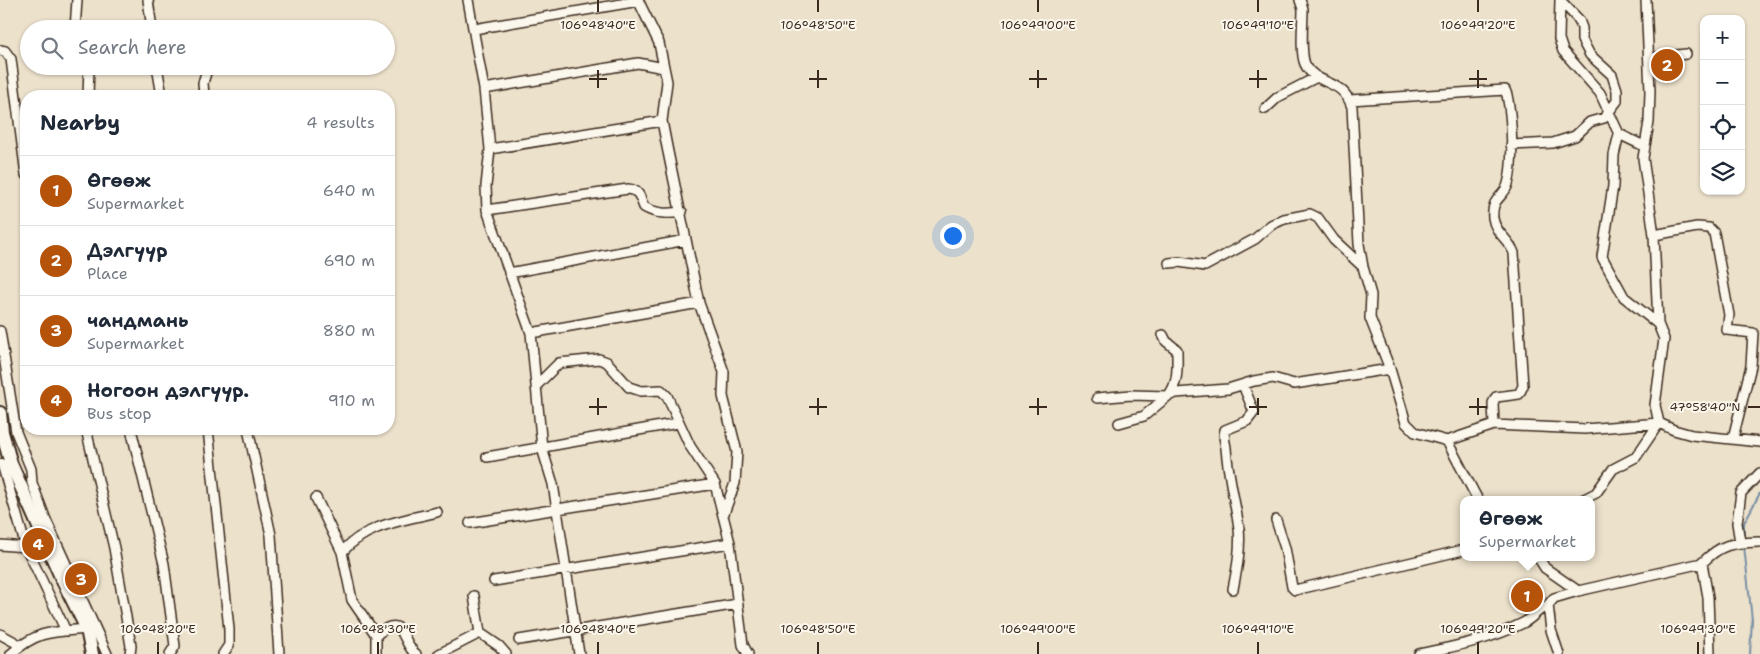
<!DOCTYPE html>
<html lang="en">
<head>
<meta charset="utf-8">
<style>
  :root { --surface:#fff; --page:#f2f2f3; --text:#1f2937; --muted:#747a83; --line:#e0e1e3; --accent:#b45309 }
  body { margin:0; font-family:"Shantell Sans",sans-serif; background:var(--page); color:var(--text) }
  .controls { position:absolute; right:15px; top:15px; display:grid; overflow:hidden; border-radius:10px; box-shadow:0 1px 4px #0004 }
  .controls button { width:45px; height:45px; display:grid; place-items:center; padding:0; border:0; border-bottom:1px solid var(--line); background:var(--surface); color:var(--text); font:25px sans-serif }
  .you { position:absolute; left:952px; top:235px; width:18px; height:18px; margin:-12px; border:4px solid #fff; border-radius:50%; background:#1a73e8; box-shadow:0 0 0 8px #1a73e833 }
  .badge { display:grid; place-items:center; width:32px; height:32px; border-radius:50%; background:var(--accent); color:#fff; font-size:16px; font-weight:700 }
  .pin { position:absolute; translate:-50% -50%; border:2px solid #fff; box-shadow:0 1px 5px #0006 }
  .popup { position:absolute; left:1460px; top:496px; width:135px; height:65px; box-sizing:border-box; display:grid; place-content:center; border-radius:10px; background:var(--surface); filter:drop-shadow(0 1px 4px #0005); font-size:16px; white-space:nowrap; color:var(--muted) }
  .popup b { font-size:19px; color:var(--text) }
  .popup::after { content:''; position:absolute; left:50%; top:100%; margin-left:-10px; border:10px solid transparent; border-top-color:var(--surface) }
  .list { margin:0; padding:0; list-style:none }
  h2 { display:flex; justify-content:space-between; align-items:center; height:65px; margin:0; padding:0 20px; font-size:21px }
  h2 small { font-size:16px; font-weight:400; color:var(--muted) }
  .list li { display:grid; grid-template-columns:32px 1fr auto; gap:15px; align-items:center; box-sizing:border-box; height:70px; padding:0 20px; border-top:1px solid var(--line) }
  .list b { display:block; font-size:19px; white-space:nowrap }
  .list p { margin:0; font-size:16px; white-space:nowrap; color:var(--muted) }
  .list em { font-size:16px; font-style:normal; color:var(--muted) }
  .icon { flex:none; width:28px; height:28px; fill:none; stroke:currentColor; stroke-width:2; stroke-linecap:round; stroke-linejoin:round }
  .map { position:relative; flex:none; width:1760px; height:654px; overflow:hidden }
  .search { position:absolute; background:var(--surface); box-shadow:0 1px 4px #0004; left:20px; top:20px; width:375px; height:55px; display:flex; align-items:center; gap:12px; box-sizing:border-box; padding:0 18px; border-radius:28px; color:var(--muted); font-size:19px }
  .panel { position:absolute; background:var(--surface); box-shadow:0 1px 4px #0004; left:20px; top:90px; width:375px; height:345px; border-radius:20px }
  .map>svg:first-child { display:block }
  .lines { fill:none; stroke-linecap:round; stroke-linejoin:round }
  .stream { stroke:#798fa5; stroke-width:2 }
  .minor-casing { stroke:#3b2a1e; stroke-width:12 }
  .secondary-casing { stroke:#3b2a1e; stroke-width:16 }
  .minor { stroke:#fbf7ec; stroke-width:9 }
  .secondary { stroke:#fbf7ec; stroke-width:12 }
  .ticks { fill:none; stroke:#3b2a1e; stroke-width:2 }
  .ticks-label { font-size:12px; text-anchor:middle; fill:#3b2a1e; stroke:#fbf7ec; stroke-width:4; stroke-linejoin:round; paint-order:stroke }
</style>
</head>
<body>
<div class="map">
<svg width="1760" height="654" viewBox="0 0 1760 654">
  <rect width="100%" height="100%" fill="#ece1cb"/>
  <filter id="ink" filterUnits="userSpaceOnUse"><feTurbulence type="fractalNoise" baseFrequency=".02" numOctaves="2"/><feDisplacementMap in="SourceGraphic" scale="10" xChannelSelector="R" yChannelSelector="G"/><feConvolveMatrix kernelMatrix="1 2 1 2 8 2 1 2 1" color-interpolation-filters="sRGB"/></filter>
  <g filter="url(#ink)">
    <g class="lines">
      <path class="stream" d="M1744 539V523L1760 493
        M1744 546 1752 620 1750 654"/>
      <defs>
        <path id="minor" d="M148 0 152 29
          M468 0 484 89 490 149 486 186 487 210 531 333 542 448 553 484 579 654
          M638 0 659 43 667 82 662 121 667 147 699 303 724 372 723 396 737 452 735 483 723 516
          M1300 0 1303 9C1303 22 1300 53 1305 64 1316 87 1342 77 1352 107L1359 244 1363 267 1371 295 1370 318 1390 369 1406 423 1415 432 1447 441 1478 500
          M1560 0 1559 39 1563 51 1600 93 1619 134 1644 146
          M1646 0 1650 91 1649 122 1643 158 1654 235 1658 324 1664 339 1655 405 1659 423
          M75 29 77 0
          M474 29 639 1
          M0 50 5 51 11 59 26 175
          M1649 58 1686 54
          M157 66 162 96
          M484 89 638 63 664 68
          M88 96 89 66
          M204 96 203 83 208 66
          M1350 100 1505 90 1507 95C1512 118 1514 162 1508 184 1504 198 1491 197 1493 218 1495 233 1509 239 1514 253L1523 386 1519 394 1496 397 1493 403 1494 425
          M1265 109 1278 97 1315 78
          M1619 134 1614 155 1613 186 1602 257 1624 297 1658 324
          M1511 145 1553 143 1575 136 1590 122 1604 118 1617 101V90L1612 75 1590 55 1582 40V28L1579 20 1560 0
          M490 149 662 121
          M487 210 628 189C640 190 640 198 644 207 656 214 667 214 682 212
          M1654 235 1697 227 1709 228 1714 233 1729 315 1727 330 1753 333 1751 366 1733 438
          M1169 263 1179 262 1205 266 1255 239 1271 225 1284 219 1310 214 1318 218 1334 240 1362 266
          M509 273 686 240
          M0 331 16 432 31 469 32 483 46 520 107 654
          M531 333 699 303
          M537 385 559 363 599 359 607 362 629 387 641 391 661 390 667 396 690 446 715 484 730 543 743 645 748 654
          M1097 398 1131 395 1168 396C1179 383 1177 367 1177 350L1166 341 1163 335
          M1119 423 1144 416 1168 396 1176 393 1228 389 1254 381 1273 378 1294 384 1390 369
          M86 429 114 548 131 646 130 654
          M131 429 164 564 175 646 170 654
          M208 429 229 629V645L223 654
          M248 429 271 535 279 654
          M1447 441 1494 425 1585 429 1659 423 1674 430 1692 435 1760 442
          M487 457 678 423
          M2 464 26 547
          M316 498 342 552 352 600 376 635V654
          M1582 500 1596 493 1613 469 1636 457 1659 423
          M1276 520 1285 548 1292 587 1295 590 1463 550
          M470 523 715 484
          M1740 542 1737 523 1741 493 1760 473
          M0 545 26 547 66 631
          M342 552C367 524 402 521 437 512
          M1538 557 1545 568 1578 591 1554 598 1548 605 1551 630 1559 654
          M1702 563 1708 597 1710 654
          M494 581 730 543
          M1233 589C1237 569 1241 549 1239 528 1235 501 1228 475 1226 448 1225 440 1223 438 1225 430L1247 421 1254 412 1243 385
          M1578 591 1702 563C1722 543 1732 543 1760 542
          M474 596 480 633 499 646 506 654
          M0 634 20 645
          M376 635C406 611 401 644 416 654
          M519 640 738 604
          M11 654C38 630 53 632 87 629
          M439 654 480 633
          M1419 654C1453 647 1492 639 1523 623 1533 618 1537 610 1548 605"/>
        <path id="secondary" d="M0 413 2 432 11 464 62 579 87 629 92 654"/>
      </defs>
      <use href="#minor" class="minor-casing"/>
      <use href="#secondary" class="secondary-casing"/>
      <use href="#minor" class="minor"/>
      <use href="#secondary" class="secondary"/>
    </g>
  </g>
  <path class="ticks" d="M598 0V12M818 0V12M1038 0V12M1258 0V12M1478 0V12M598 70V88M818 70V88M1038 70V88M1258 70V88M1478 70V88M589 79H607M809 79H827M1029 79H1047M1249 79H1267M1469 79H1487M598 398V415M818 398V415M1038 398V415M1258 398V415M1478 398V415M589 407H607M809 407H827M1029 407H1047M1249 407H1267M1469 407H1487M1748 407H1760M158 642V654M378 642V654M598 642V654M818 642V654M1038 642V654M1258 642V654M1478 642V654M1698 642V654"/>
  <g class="ticks-label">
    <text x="598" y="29">106°48'40"E</text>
    <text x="818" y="29">106°48'50"E</text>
    <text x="1038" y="29">106°49'00"E</text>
    <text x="1258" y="29">106°49'10"E</text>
    <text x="1478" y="29">106°49'20"E</text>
    <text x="1705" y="411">47°58'40"N</text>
    <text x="158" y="633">106°48'20"E</text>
    <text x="378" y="633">106°48'30"E</text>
    <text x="598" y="633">106°48'40"E</text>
    <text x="818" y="633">106°48'50"E</text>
    <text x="1038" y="633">106°49'00"E</text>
    <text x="1258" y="633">106°49'10"E</text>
    <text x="1478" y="633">106°49'20"E</text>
    <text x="1698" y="633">106°49'30"E</text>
  </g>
</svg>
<div class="controls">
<button>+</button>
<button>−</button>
<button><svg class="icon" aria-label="locate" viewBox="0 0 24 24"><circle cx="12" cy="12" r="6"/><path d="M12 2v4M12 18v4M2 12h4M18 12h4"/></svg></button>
<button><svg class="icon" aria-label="layers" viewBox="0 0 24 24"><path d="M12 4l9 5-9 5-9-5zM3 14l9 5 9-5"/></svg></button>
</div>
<div class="you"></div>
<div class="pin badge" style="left:1527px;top:596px">1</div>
<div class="popup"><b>Өгөөж</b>Supermarket</div>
<div class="pin badge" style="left:1667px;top:65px">2</div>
<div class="pin badge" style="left:81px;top:579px">3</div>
<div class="pin badge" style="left:38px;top:544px">4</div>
<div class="search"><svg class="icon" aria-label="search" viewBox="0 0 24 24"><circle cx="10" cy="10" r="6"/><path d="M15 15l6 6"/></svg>Search here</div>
<section class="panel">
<h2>Nearby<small>4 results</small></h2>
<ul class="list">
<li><span class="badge">1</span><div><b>Өгөөж</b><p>Supermarket</p></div><em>640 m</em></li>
<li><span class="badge">2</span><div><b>Дэлгүүр</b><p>Place</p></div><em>690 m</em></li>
<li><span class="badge">3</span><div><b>чандмань</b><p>Supermarket</p></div><em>880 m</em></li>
<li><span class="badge">4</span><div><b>Ногоон дэлгүүр.</b><p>Bus stop</p></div><em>910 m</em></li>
</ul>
</section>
</div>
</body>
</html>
